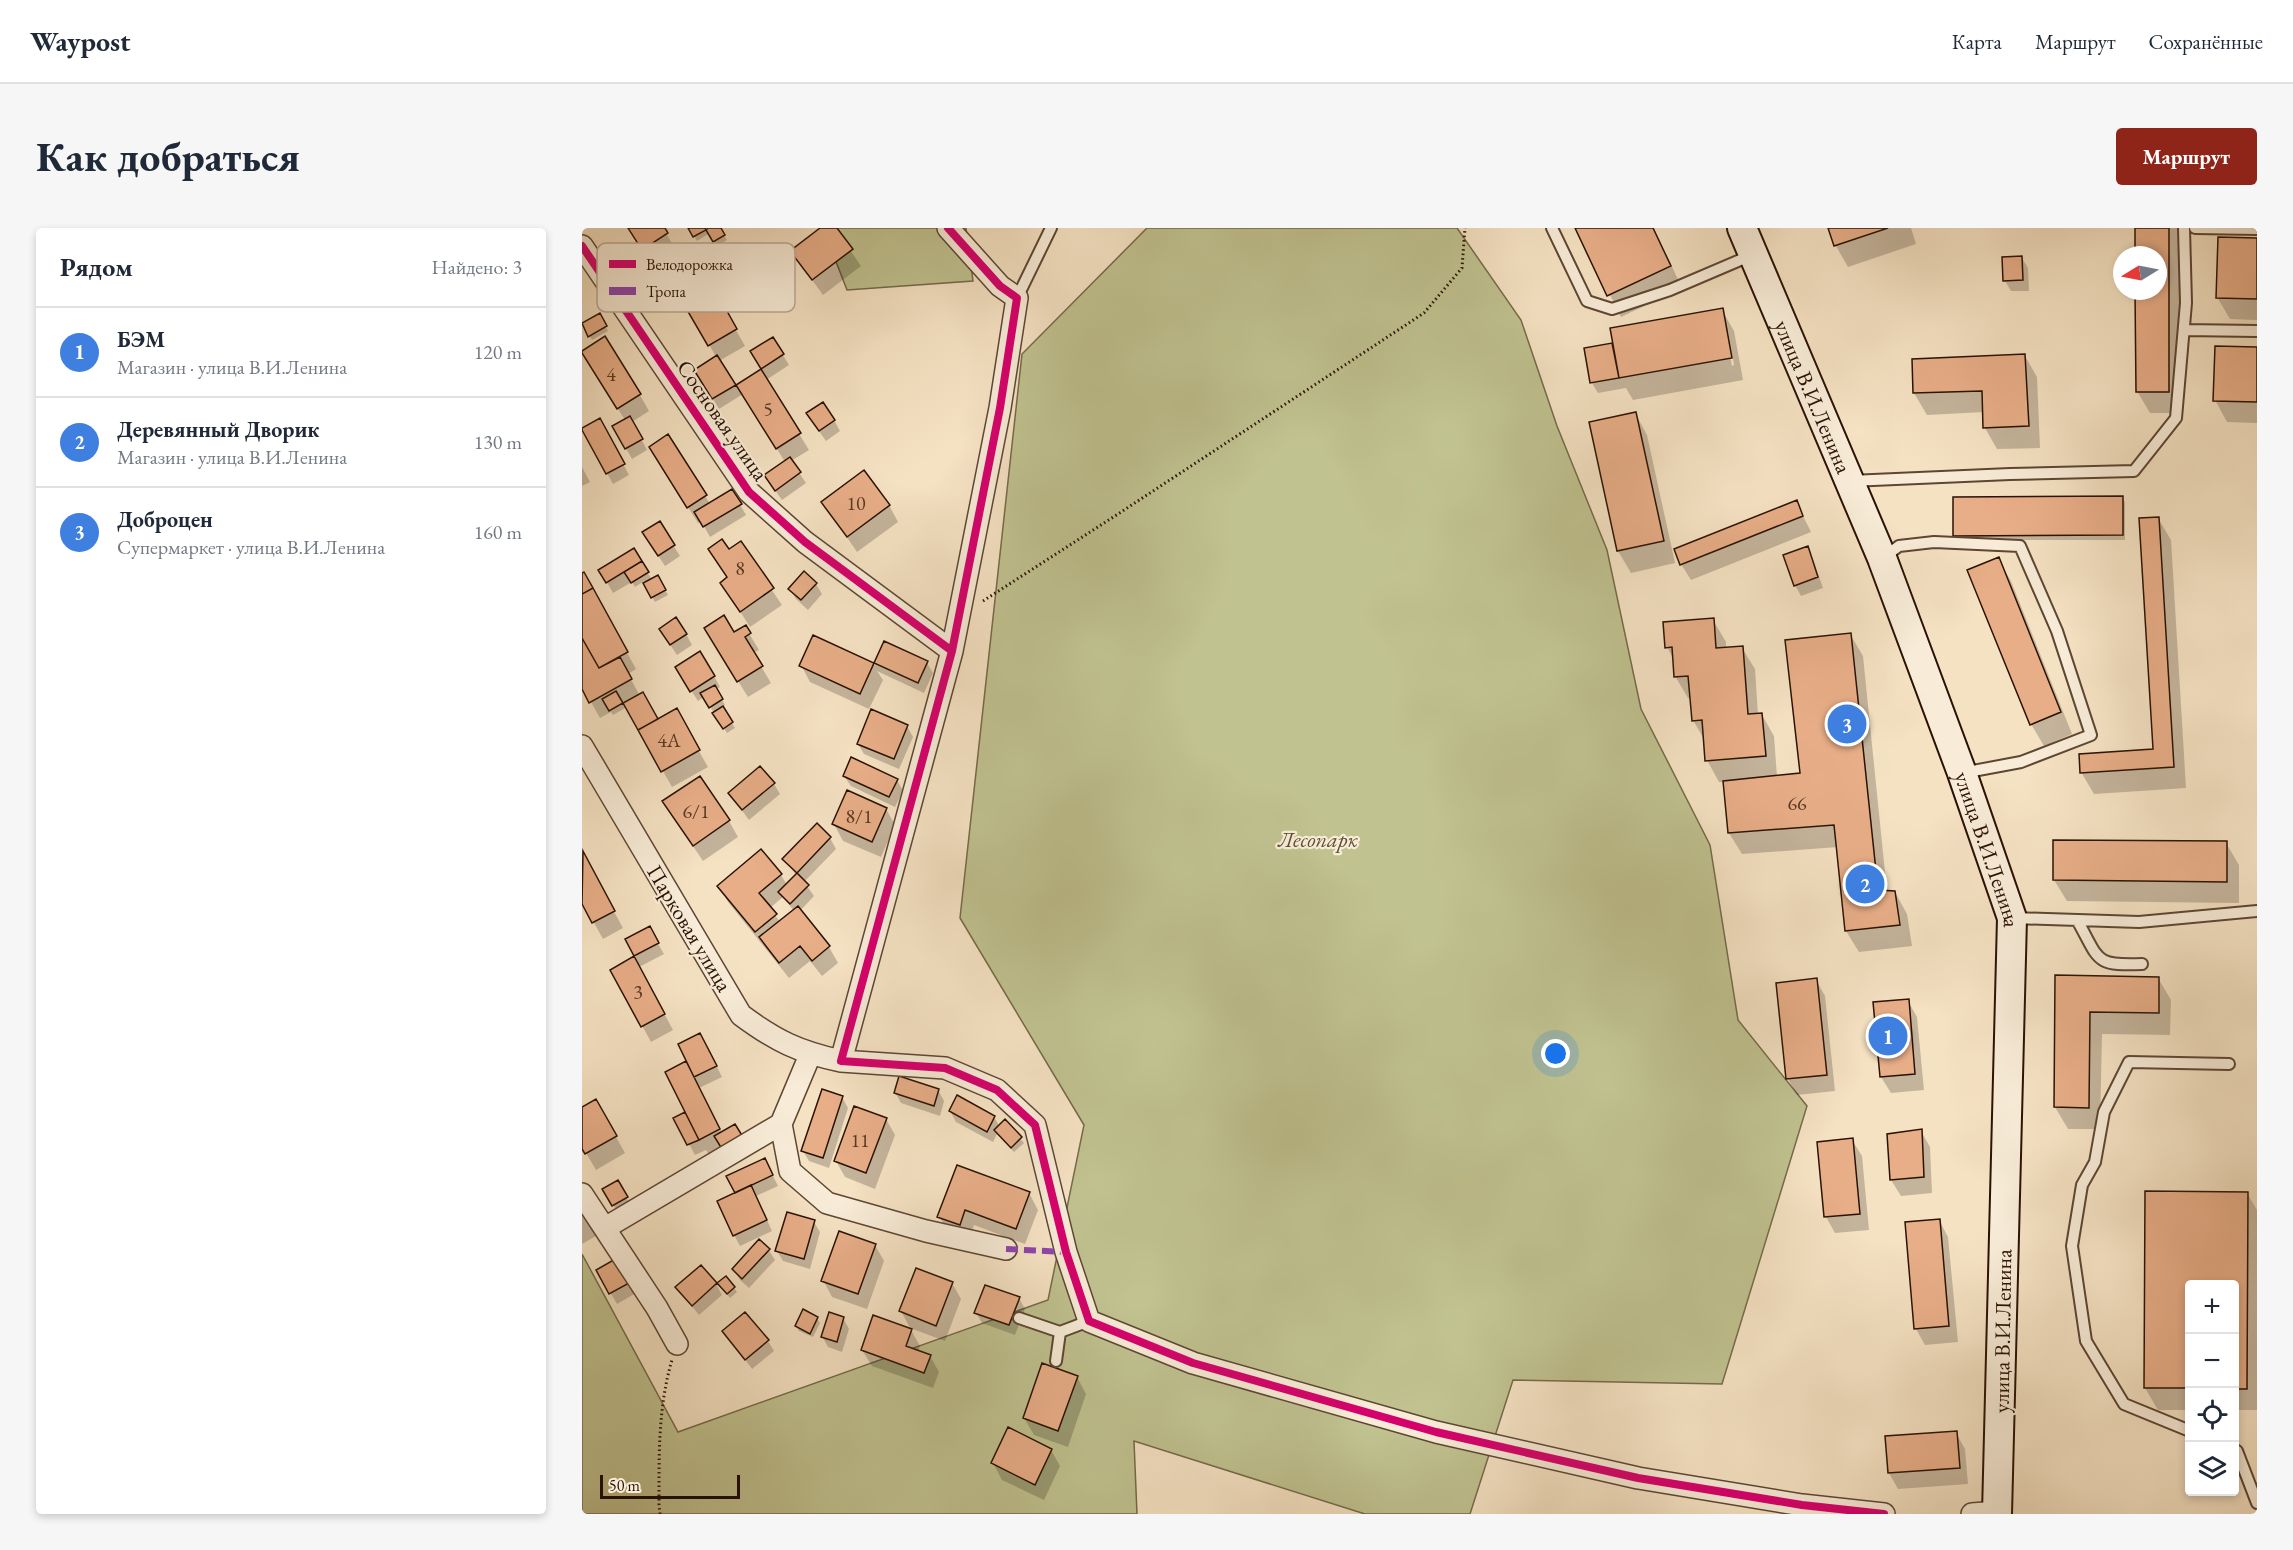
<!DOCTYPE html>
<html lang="ru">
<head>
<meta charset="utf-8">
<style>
  :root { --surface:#fff; --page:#f6f6f7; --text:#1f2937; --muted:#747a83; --line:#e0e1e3; --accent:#8f2418 }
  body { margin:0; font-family:"EB Garamond",serif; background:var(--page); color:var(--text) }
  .controls { position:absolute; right:18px; bottom:18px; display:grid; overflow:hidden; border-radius:6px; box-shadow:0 3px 9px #0003 }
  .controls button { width:54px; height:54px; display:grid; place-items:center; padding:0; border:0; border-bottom:2px solid var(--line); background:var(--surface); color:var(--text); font:30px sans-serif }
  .compass { position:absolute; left:1531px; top:18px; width:54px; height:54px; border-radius:50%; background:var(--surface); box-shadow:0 3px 9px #0003; rotate:260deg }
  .scale { position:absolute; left:18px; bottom:15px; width:140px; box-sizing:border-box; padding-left:6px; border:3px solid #2a1203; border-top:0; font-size:16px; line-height:21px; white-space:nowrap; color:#2a1203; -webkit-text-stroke:4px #f8ecd8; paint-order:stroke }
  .you { position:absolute; left:974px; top:826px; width:21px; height:21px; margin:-15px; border:4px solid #fff; border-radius:50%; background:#1a73e8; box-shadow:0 0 0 9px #1a73e833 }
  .badge { display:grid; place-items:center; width:39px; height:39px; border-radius:50%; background:var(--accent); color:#fff; font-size:20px; font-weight:700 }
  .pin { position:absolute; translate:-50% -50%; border:3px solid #fff; box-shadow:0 2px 6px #0006 }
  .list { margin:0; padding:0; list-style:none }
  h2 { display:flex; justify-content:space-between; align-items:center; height:78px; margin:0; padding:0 24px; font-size:26px }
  h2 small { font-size:20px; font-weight:400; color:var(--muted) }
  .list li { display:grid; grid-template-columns:39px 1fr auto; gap:18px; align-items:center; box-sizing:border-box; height:90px; padding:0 24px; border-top:2px solid var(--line) }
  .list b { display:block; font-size:22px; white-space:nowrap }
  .list p { margin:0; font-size:20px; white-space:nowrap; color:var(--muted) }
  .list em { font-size:20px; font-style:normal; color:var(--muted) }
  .icon { flex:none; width:33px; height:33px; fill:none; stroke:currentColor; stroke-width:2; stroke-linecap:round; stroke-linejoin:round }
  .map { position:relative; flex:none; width:1675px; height:1286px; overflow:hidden; border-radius:6px }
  header { display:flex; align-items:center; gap:36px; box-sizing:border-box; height:84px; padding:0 30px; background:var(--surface); border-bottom:2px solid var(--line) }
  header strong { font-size:28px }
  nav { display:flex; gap:33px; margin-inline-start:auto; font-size:21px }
  .intro { display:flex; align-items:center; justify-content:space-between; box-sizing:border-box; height:144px; padding:0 36px }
  h1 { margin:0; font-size:42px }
  .button { padding:15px 27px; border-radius:6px; background:var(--accent); color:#fff; font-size:21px; font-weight:700 }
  main { display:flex; gap:36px; padding:0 36px }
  aside { flex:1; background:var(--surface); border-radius:6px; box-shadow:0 3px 9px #0003 }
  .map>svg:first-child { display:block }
  .green { fill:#c0c290; stroke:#756a4a; stroke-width:1.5 }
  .shadow { fill:#0003; fill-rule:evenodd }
  .building { fill:#e8ae88; stroke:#2a1203; stroke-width:1.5 }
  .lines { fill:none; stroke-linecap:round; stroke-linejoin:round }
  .lane-casing { stroke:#5d4633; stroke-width:14 }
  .street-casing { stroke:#5d4633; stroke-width:24 }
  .secondary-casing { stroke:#2a1203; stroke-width:32 }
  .path { stroke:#2a1203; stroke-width:3; stroke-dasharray:1.5 3; stroke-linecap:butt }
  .lane { stroke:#f8ecd8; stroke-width:10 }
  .street { stroke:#f8ecd8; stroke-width:21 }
  .secondary { stroke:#f8ecd8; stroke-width:28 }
  .quiet { stroke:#8e44ad; stroke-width:6; stroke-dasharray:12 6; stroke-linecap:butt }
  .cycleway-casing { stroke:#f8ecd8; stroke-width:11 }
  .cycleway { stroke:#d6006c; stroke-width:8 }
  .labels { text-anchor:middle; stroke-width:4.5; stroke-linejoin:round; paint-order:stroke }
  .number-label { font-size:20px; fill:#5a3924 }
  .street-label { font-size:22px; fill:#2a1203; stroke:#f8ecd8 }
  .park-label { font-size:22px; font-style:italic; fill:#5e5034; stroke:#f8ecd8 }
  .key { fill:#f8ecd8; stroke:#baab98; stroke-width:1.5 }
  .key-label { font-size:16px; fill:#2a1203 }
</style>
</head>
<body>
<header>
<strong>Waypost</strong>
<nav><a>Карта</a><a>Маршрут</a><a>Сохранённые</a></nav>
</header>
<div class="intro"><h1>Как добраться</h1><a class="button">Маршрут</a></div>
<main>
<aside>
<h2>Рядом<small>Найдено: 3</small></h2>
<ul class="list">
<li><span class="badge" style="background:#3f7fe0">1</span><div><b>БЭМ</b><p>Магазин · улица В.И.Ленина</p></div><em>120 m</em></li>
<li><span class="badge" style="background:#3f7fe0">2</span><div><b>Деревянный Дворик</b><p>Магазин · улица В.И.Ленина</p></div><em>130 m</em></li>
<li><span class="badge" style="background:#3f7fe0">3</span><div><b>Доброцен</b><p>Супермаркет · улица В.И.Ленина</p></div><em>160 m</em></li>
</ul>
</aside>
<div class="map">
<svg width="1675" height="1286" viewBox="0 0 1675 1286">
  <rect width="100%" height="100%" fill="#f5e2c3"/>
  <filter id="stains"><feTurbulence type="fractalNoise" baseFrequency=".00333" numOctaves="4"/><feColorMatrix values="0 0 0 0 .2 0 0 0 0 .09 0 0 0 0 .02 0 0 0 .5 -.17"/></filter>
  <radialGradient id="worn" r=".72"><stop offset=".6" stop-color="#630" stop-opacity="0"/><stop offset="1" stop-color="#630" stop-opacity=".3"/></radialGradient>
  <path class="green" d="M241 0H384L391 53 265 62Z
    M565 0H875L939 92 975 198 1025 322 1059 481 1128 617 1156 792 1225 878 1140 1156 931 1152 888 1286H783L552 1213 555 1286H0V1026L96 1204 466 1072 502 897 378 690 440 126Z"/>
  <path class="shadow" d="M48 0H81L94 22 70 37Z
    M107 0H121L122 4 129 0H137L145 12 135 18 128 5 115 13Z
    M241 0H253L279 38 241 67 210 24Z
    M995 0H1072L1100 60 1039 89Z
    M1248 0H1329L1334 16 1266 39 1254 18Z
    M1555 0H1598L1599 185H1568L1555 163V63H1576V27H1555Z
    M1675 12V92L1648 91 1635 69Z
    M1422 30H1440L1446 40 1447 63H1429L1423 53Z
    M130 60 163 118 137 133 152 159 181 141 170 124 191 111 207 137 184 152 227 222 209 233 224 255 200 272 190 258 203 234 161 166 137 181 120 153 134 129 104 75Z
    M1140 82 1152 103 1161 152 1051 172 1044 160 1016 165 1010 155 1004 121 1030 116 1033 122ZM1143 103H1146L1152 137 1150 138Z
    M17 87 26 103 10 112 1 96Z
    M1675 121V195L1645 194 1633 172Z
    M1443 128 1455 149 1458 220 1415 221 1403 200 1402 184 1345 187 1332 165 1331 132Z
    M10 140 58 167 67 183 50 194 65 222 50 231 32 199 43 192Z
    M1053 185 1065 207 1093 335 1049 345 1036 323 1009 195Z
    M17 192 47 247 31 256 1 201Z
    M252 192 258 203 244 213 232 196Z
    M86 208 128 276 150 263 164 287 128 309 119 293 116 295 78 235Z
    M0 239 8 254 0 258Z
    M1540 270 1543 274V312H1375L1373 307Z
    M241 274 307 277 316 294 275 324Z
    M1214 274 1229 304 1109 352 1099 336Z
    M1576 290 1589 312 1604 560 1512 566 1499 544 1573 523Z
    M77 295 98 328 83 338 68 315Z
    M158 315 200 377 168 399 140 355 146 350 128 321 147 323Z
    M1225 320 1231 331 1241 360 1219 368 1213 357Z
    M52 322 70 352 75 349 86 367 73 374 62 353 53 359 50 354 31 365 18 342Z
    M1416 331 1429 353 1490 506 1462 518 1449 496Z
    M0 347 11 362 54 441 46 446 58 468 75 493 94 483 126 539 90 559 45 479 31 487 29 484 18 490 0 458Z
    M234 356 240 366 226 382 214 371 208 361Z
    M1131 392 1144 414V421L1160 420 1173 441 1176 487H1180L1192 508 1195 549 1219 546 1268 406 1281 428 1305 664H1313L1325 686 1330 718 1277 724 1264 703 1256 619 1160 626 1147 605 1143 554H1137L1125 532 1123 513 1111 492 1109 470H1106L1093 448 1092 432 1085 419Z
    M163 399 177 422 171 425 189 455 166 469 133 416Z
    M104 406 110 417 95 427 85 412Z
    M232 408 293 437 303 415 345 435 351 445 342 465 295 443 301 452 287 481 228 454 219 437Z
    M132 448 138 459 134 461 143 477 139 479 153 500 145 505 122 469 116 473 101 450Z
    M325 498 331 509 317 541 282 526 276 516Z
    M262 548 315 552 321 563 313 579 269 558Z
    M192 556 198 566 167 592 148 566Z
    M304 581 313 597 299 629 261 613 252 596Z
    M92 590 147 593 156 609 121 633Z
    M235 597 248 610 254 621 222 654 232 668 218 683 247 719 256 735 240 748 228 733 207 750 146 674 137 658 199 647 205 657 214 647 202 631ZM201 669 212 683 198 694 188 680Z
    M1644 615 1657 637V675L1485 673 1472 652Z
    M0 625 41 700 21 711 0 673Z
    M67 700 82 726 57 739 91 802 69 814 30 742 54 729 45 712Z
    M1475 749 1576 750 1589 772 1588 807 1520 806 1518 901H1486L1473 879Z
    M1234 752 1243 768 1253 863 1215 867 1206 851Z
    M1326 773 1335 789 1342 862 1309 865 1299 849 1293 776Z
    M124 817 140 849 117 860 140 905 162 914 127 927 124 922 113 927 93 890 109 893 85 845 106 834Z
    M356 862 362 873 358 888 319 875 313 864Z
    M260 869 266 880 247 940 227 933 221 923Z
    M14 873 43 925 14 942 0 918V881Z
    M368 883 412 889 418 899 423 894 442 915 432 924 415 906 411 914 374 894Z
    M304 891 313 907 293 961 263 949 254 933Z
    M1339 903 1348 919 1350 965 1319 968 1309 952 1307 907Z
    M1270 912 1280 928 1287 1002 1253 1005 1244 989 1237 915Z
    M188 942 196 958 174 968 190 1003 158 1018 152 1007 155 966Z
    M35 954 47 974 34 982 23 961Z
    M447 965 456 982 443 1016 392 997 387 1012 367 1005 357 988Z
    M1564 965H1665L1675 982V1182H1652V1056H1608V1182H1576L1563 1160Z
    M0 984 14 1008 0 1016Z
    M1357 992 1366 1009 1376 1114 1343 1117 1334 1101Z
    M232 994 238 1004 228 1041 201 1033 195 1023Z
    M293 1017 302 1033 285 1081 250 1069 241 1052Z
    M186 1021 193 1032 167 1060 158 1052 152 1042Z
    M35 1032 54 1065 35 1076 16 1043Z
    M119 1039 134 1056 140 1067 117 1087 95 1060Z
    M370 1055 379 1071 363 1113 328 1100 319 1083Z
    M137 1056 152 1060 155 1064 148 1070Z
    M437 1070 443 1081 433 1107 400 1095 394 1085Z
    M235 1090 238 1095 231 1109 217 1103 214 1098Z
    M261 1090 267 1101 260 1124 246 1119 240 1108Z
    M329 1102 338 1118 336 1124 348 1128 357 1144 351 1160 290 1138 280 1122Z
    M142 1103 186 1113 192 1123 170 1141Z
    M495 1149 504 1166 486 1219 452 1207 442 1190Z
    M1374 1205 1383 1221 1386 1256 1316 1261 1307 1245Z
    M469 1222 478 1238 462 1272 420 1252 411 1235Z"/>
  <path class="building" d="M46 0H83L86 5 60 22Z
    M106 0H123L124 2 111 9Z
    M126 0H139L143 7 131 14 124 2Z
    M238 0H255L271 21 230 52 208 23Z
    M993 0H1071L1089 38 1025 68Z
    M1246 0H1306L1252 18Z
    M1553 0H1587V164H1554L1553 63H1576V27H1553Z
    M1636 9 1675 10V71L1634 70Z
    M1440 28 1441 52 1421 53 1420 29Z
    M131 58 155 101 126 118 101 75Z
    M1141 80 1150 130 1037 150 1028 100Z
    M18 85 25 98 6 109 0 95Z
    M23 108 59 166 35 181 0 125V123Z
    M191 109 202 126 179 141 168 123Z
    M1030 115 1037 150 1008 155 1002 120Z
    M1633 118 1675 119V174L1631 173Z
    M1443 126 1447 198 1401 200 1400 163 1331 165 1330 131Z
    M135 127 154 157 130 171 112 142Z
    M179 141 219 205 194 221 154 157Z
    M241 174 253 192 237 203 224 185Z
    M1054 184 1082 313 1035 323 1007 194Z
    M48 188 61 211 43 221 30 198Z
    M18 190 43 236 24 246 0 202V200Z
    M86 206 125 267 105 280 67 219Z
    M208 229 219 244 193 263 182 247Z
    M282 242 308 277 265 309 239 274Z
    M150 261 160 276 121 299 112 284Z
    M1541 268V307L1371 308V269Z
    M1215 272 1221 288 1098 337 1092 321Z
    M1577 289 1592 539 1498 545 1497 526 1571 521 1557 290Z
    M78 293 93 317 76 328 60 304Z
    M140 311 147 321 159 313 192 360 158 384 138 355 145 349 126 321Z
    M1226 318 1236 349 1212 358 1201 327Z
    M52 320 60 333 24 355 16 342Z
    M1417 329 1479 484 1448 497 1385 342Z
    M60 333 67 344 49 355 42 344Z
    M222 343 235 355 219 372 206 361Z
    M2 344 11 360 0 366V345Z
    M76 347 84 362 69 370 61 355Z
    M11 360 46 424 17 440 0 410V366Z
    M142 387 152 404 164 397 169 405 163 409 181 438 155 454 122 400Z
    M94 389 105 406 88 417 77 401Z
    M1132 390 1134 420 1161 418 1166 486 1180 485 1184 528 1123 533 1120 492 1110 493 1106 448 1092 449 1090 419 1083 420 1081 394Z
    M1269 405 1296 662 1313 663 1318 697 1263 703 1252 597 1146 605 1141 553 1218 545 1203 412Z
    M231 407 292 435 278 466 217 438Z
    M0 410 17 440 38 429 50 451 7 475 0 461Z
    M302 413 346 433 336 455 292 435Z
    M118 423 133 448 108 464 93 439Z
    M133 457 141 471 127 480 118 465Z
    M34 463 41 475 27 483 20 471Z
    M61 464 76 491 56 502 41 475Z
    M141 478 151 494 141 501 130 485Z
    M95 480 118 522 79 544 56 502Z
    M289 481 326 497 312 531 275 516Z
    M269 529 316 551 307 569 261 548Z
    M178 538 193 555 160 582 146 565Z
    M118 548 148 592 111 618 80 573Z
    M265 562 305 580 290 614 250 596Z
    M235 595 249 609 215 645 200 631Z
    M1471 612 1645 613V654L1471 652Z
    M179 621 200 646 177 665 195 686 173 704 135 658Z
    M1 623 33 683 10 695 0 676Z
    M215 645 227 657 208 676 196 664Z
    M216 678 248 718 230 733 218 718 197 735 177 709Z
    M68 698 77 715 52 728 43 711Z
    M52 728 83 786 59 799 28 742Z
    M1473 747 1577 749V785L1508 784 1507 880 1472 879Z
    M1235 750 1245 847 1204 851 1194 755Z
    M1327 771 1333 846 1298 849 1291 774Z
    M118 805 135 838 112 849 96 816Z
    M104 833 138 901 117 912 83 844Z
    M317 848 357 861 352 878 312 865Z
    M240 861 261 868 241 930 219 923Z
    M375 867 413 888 405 904 367 883Z
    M14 871 35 908 3 926 0 921V879Z
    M272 878 305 890 284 945 252 933Z
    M103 884 117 912 105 917 91 890Z
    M423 891 440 909 429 920 412 902Z
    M153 896 161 909 140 921 132 908Z
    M1340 901 1342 949 1308 952 1305 906Z
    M1271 910 1278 986 1242 989 1235 914Z
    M183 930 191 947 153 965 144 948Z
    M375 937 448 964 434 1001 383 982 378 997 355 989Z
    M36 952 46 969 30 978 20 961Z
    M169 957 185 992 151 1008 135 973Z
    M1563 963 1666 964 1665 1161H1652V1056H1608V1160H1562Z
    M205 984 233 992 222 1031 193 1023Z
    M1358 991 1367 1098 1332 1101 1323 994Z
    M257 1003 294 1016 276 1066 239 1053Z
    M177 1011 188 1021 160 1051 150 1041Z
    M35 1030 49 1054 27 1066 14 1042Z
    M119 1037 135 1055 110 1078 93 1059Z
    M334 1040 371 1054 354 1098 317 1083Z
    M144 1048 153 1059 145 1066 135 1055Z
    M403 1057 438 1069 427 1097 392 1085Z
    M221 1081 236 1089 228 1106 213 1098Z
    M163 1084 187 1112 163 1132 140 1103Z
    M247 1084 262 1089 255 1114 239 1109Z
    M291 1087 330 1101 324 1118 349 1127 342 1145 279 1122Z
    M460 1135 496 1148 476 1203 441 1190Z
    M426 1199 470 1221 453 1257 409 1235Z
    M1375 1203 1378 1240 1306 1245 1303 1208Z"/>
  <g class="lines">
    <defs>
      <path id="lane" d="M970 0 1005 73 1030 81 1088 62 1170 27
        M1613 0 1675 1
        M435 70 469 0
        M1602 102 1675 103
        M1268 253 1428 246 1552 243 1594 190 1604 75 1602 0
        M1302 329 1317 318 1352 314 1438 318 1475 403 1509 507 1439 534 1380 545
        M1431 690 1557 694 1675 683
        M1495 692C1518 732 1511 738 1560 736
        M437 1090 478 1104 507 1093
        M474 1133 478 1104
        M1608 1203 1542 1176 1504 1113 1490 1018 1500 957 1513 934 1522 884 1547 834 1647 836
        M1652 1221 1655 1223 1675 1275"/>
      <path id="street" d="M366 0 418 58 435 70 418 180 370 423 259 833 363 840 415 862 453 897 484 1024 507 1093 611 1135 854 1204 1056 1250 1220 1277 1302 1286
        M0 18 167 264 223 314 370 423
        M0 518 159 787C194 813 217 824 259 833
        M228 827 199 896 208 943 245 975 344 1003 424 1021
        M0 966 75 1080 95 1116
        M23 1000 199 896
        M1390 1286 1415 1284"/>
      <g id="secondary">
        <path id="s1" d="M1160 0 1300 330 1380 545 1430 690 1415 1286"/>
      </g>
    </defs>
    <use href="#lane" class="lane-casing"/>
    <use href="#street" class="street-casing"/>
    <use href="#secondary" class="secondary-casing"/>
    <path class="path" d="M401 373 536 286 842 85 880 40 883 0
      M78 1286 77 1276C77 1228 76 1179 90 1132"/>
    <use href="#lane" class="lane"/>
    <use href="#street" class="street"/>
    <use href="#secondary" class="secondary"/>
    <path class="quiet" d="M424 1021 484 1024"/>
    <defs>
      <path id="cycleway" d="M366 0 418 58 435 70 418 180 370 423 259 833 363 840 415 862 453 897 484 1024 507 1093 611 1135 854 1204 1056 1250 1220 1277 1302 1286
        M0 18 167 264 223 314 370 423"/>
    </defs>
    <use href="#cycleway" class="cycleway-casing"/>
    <use href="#cycleway" class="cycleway"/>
  </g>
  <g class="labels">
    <g class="number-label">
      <text x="29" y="153">4</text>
      <text x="186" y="188">5</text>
      <text x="274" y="282">10</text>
      <text x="158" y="347">8</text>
      <text x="87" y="519">4А</text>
      <text x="1215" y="582">66</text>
      <text x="114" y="590">6/1</text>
      <text x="277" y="595">8/1</text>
      <text x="56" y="771">3</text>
      <text x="278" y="919">11</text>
    </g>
    <g class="street-label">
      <text dy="8" stroke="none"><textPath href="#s1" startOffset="183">улица В.И.Ленина</textPath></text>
      <text transform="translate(141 192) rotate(55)" y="8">Сосновая улица</text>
      <text dy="8" stroke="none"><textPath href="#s1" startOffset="669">улица В.И.Ленина</textPath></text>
      <text transform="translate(108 700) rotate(59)" y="8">Парковая улица</text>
      <text transform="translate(1420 1103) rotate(-89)" y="8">улица В.И.Ленина</text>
    </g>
    <g class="park-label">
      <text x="736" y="619">Лесопарк</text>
    </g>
  </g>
  <rect x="15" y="15" width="198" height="69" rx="9" class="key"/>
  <rect x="27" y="32" width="27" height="8" fill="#d6006c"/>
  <rect x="27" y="59" width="27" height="8" fill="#8e44ad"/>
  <g class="key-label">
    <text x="64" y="42">Велодорожка</text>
    <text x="64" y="69">Тропа</text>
  </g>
  <rect width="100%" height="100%" filter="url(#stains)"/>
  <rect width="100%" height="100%" fill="url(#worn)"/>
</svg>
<div class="controls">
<button>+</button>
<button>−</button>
<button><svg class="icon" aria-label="locate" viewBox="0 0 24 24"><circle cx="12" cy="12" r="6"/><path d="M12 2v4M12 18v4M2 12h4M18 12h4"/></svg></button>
<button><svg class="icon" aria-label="layers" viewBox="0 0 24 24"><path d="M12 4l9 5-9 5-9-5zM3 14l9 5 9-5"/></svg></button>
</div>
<svg class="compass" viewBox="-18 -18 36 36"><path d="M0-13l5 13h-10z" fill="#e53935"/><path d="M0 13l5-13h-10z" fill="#747a83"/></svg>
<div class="scale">50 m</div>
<div class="you"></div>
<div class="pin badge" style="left:1306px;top:808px;background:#3f7fe0">1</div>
<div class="pin badge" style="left:1283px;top:656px;background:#3f7fe0">2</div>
<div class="pin badge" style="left:1265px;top:496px;background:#3f7fe0">3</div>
</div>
</main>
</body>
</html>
